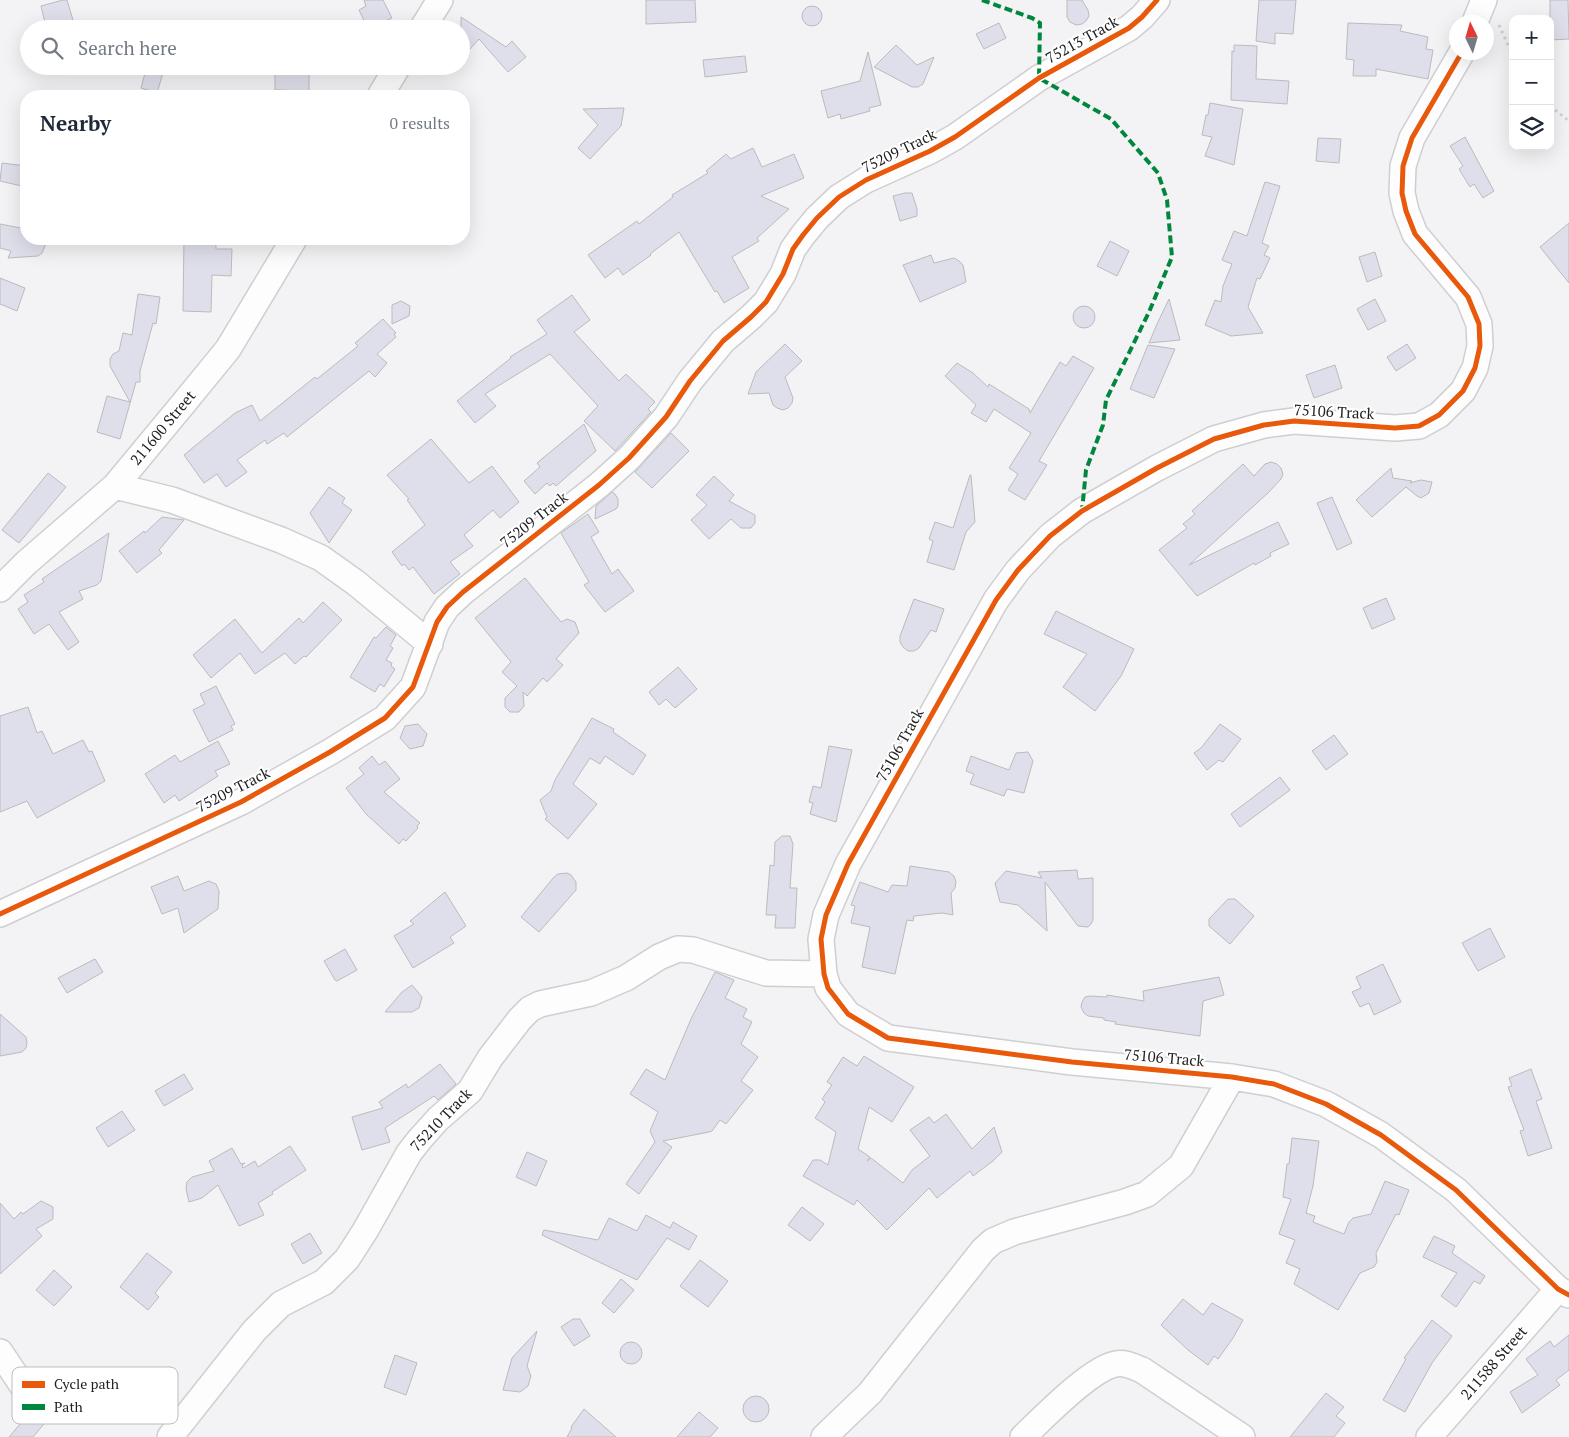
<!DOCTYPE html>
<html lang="en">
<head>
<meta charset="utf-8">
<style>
  :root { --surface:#fff; --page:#f6f6f7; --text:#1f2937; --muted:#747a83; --line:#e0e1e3 }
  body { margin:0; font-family:"PT Serif",serif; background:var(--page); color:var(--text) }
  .controls { position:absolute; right:15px; top:15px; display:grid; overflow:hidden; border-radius:10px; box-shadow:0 5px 20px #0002 }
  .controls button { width:45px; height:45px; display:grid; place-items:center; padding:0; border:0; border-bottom:1px solid var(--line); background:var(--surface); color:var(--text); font:25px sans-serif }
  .compass { position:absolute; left:1449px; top:15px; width:45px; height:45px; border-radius:50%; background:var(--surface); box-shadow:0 5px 20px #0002; rotate:355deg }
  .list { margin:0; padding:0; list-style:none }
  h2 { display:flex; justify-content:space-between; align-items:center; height:65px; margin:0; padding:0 20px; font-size:21px }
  h2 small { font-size:16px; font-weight:400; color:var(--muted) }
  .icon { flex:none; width:28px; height:28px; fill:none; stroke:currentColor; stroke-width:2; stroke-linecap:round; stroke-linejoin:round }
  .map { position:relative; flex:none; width:1569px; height:1437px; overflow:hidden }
  .search { position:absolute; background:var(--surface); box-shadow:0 5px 20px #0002; left:20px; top:20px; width:450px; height:55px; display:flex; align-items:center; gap:12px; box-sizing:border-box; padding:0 18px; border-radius:28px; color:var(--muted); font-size:19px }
  .panel { position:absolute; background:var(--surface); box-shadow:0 5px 20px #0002; left:20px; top:90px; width:450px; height:155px; border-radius:20px }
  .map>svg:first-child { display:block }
  .building { fill:#dfdfeb; stroke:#bbbbbd }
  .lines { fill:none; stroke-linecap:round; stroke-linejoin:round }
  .minor-casing { stroke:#cfced0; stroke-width:28 }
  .path { stroke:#d1d1d1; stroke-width:3; stroke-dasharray:2.5 4; stroke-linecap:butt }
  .minor { stroke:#fdfdfd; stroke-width:25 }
  .quiet { stroke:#00873e; stroke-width:4; stroke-dasharray:8 4; stroke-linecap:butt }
  .cycleway-casing { stroke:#fff; stroke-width:8 }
  .cycleway { stroke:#e8590c; stroke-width:5 }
  .labels { text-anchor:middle; stroke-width:4; stroke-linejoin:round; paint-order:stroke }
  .street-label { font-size:15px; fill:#222223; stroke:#fff }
  .key { fill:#fff; stroke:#bdbdbd; stroke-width:1 }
  .key-label { font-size:14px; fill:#222223 }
</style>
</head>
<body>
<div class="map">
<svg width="1569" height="1437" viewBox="0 0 1569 1437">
  <rect width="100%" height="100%" fill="#f3f2f4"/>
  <path class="building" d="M63 0H67L73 20 46 27 41 6Z
    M364 0H383L392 18 368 29 359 10 366 6Z
    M646 0H695L696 22 646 24Z
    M1067 0H1082L1088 10 1089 16 1086 21 1082 24 1076 25 1070 22 1067 17Z
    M1259 0H1296L1293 34 1275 33V44L1256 41Z
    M1550 0H1568L1569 39 1550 40Z
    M802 16a10 10 0 1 1 20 0a10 10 0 1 1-20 0Z
    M461 17 506 47 512 41 526 57 508 72 479 39 461 59Z
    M999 23 1006 38 984 49 976 34Z
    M1348 23 1402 25 1400 31 1428 37 1426 49 1433 50 1428 79 1376 69V76H1353L1354 60 1346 59Z
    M896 45 917 65 934 57 923 84 918 87H912L874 67Z
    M1234 45 1257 46 1256 79 1289 81 1287 104 1231 100 1232 51 1234 52Z
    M868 52 881 105 869 108 870 111 841 119 840 114 828 118 821 91 860 81Z
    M745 56 747 72 705 77 703 60Z
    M147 66H165L157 93 141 88Z
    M275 66H309V91L275 90Z
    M1210 103 1243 109 1234 165 1205 156 1212 137 1202 135 1206 115H1208Z
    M624 108 621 126 590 159 578 148 598 125 583 109Z
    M1465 137 1494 191 1483 198 1474 184 1470 187 1459 169 1463 166 1450 146Z
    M1318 138 1341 139 1339 163 1316 161Z
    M753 148 762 167 794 154 804 178 761 196 789 209 757 238 759 241 732 257 749 288 724 303 717 291 715 292 679 232 650 254 651 255 623 275 618 268 605 278 588 255 637 221 639 224 673 197 672 195 708 173 706 171 726 154 731 159Z
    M2 163 26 166V187L0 181Z
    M1265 182 1280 186 1262 243 1269 246 1264 255 1270 258 1260 279 1257 278 1248 307 1263 333 1231 336 1205 325 1215 300 1221 302 1223 286 1232 264 1222 260 1234 231 1247 236Z
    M905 193H912L917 209V216L900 221 893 196Z
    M1569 223V283L1540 247Z
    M0 224 26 229V239H48L42 253 38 256 8 258 11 251 0 248Z
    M184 239 216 240V249H232L231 276 212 275 211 312 183 311Z
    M1110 241 1129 251 1117 276 1097 266Z
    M1375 252 1382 276 1367 282 1359 257Z
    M931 255 934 263 954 258 959 261 963 265 966 282 920 302 903 265Z
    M0 278 25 288 17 311 0 304Z
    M138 294 160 297 156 324 153 323 140 371V382H136L120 439 97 432 107 396 130 402 110 366V359L113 354 119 351 123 333 132 335Z
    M572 295 590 320 574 332 619 381 626 374 655 402 648 409 651 412 615 451 584 421 598 406 550 354 485 394 496 406 475 423 457 401 511 358 510 357 547 334 537 320Z
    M1169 299 1180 340 1149 343 1157 324Z
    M1375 299 1386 321 1368 330 1357 309Z
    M401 301 410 306 409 316 392 324V305Z
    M1073 317a11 11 0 1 1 22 0a11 11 0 1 1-22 0Z
    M383 319 396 333 394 334 396 337 377 354 387 363 375 377 369 371 287 437 284 433 267 444 265 440 237 460 247 472 226 487 217 474 204 483 184 455 235 413 252 405 260 421 315 377 317 379 358 346 355 343Z
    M785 344 802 361 785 377 793 398 792 403 788 408 783 410 777 408 773 405 769 393 748 394 756 372Z
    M1407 344 1416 358 1396 371 1387 357Z
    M1148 345 1175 349 1154 398 1130 389Z
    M1073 356 1094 368 1039 461 1047 465 1025 500 1008 490 1018 474 1009 468 1031 433 994 409 986 422 971 413 976 405 945 376 957 363 973 373 988 387 989 384 1029 409 1030 413 1060 362 1066 366Z
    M1335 365 1342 388 1314 398 1306 375Z
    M584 424 596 451 556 486 553 483 550 486 547 483 535 494 524 481 540 467 537 463Z
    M671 433 689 451 652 488 635 472Z
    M431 439 469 483 492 466 519 502 500 518 493 510 464 535 473 546 450 562 460 574 434 594 413 567 409 570 404 564 402 566 392 552 425 525 407 500 409 499 387 475Z
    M1271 462 1277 464 1281 468 1283 474 1281 479 1269 492 1189 565 1278 522 1289 544 1270 553 1271 556 1255 565 1254 563 1197 596 1159 550 1187 528 1183 524 1195 514 1192 511 1243 464 1254 476 1265 464Z
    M1391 468 1393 478 1412 481 1410 483 1421 480 1432 482 1429 493 1421 498 1417 496 1406 487 1372 517 1356 500Z
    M48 473 66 487 19 543 2 530Z
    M970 475H971L975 522 966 532 954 570 927 562 933 541 929 539 935 522 953 528Z
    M714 476 734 495 729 501 755 515V523L751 528H741L731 519 709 539 691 520 707 505 696 495Z
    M329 487 345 498 342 503 352 510 329 543 310 513Z
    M612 492 615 494 618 499V506L616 509 595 519 596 506Z
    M1332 497 1352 543 1337 550 1317 503Z
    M588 514 599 532 591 537 612 574 618 569 634 591 605 612 584 585 589 582 561 533Z
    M162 517 184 520 159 550 162 553 137 573 119 551 144 531 145 533Z
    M109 533 101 581 97 585 79 591 83 599 59 612 79 642 68 650 49 624 34 634 18 609 28 602 24 595 44 582 42 579Z
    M525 578 561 622 567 619 575 622 579 633 556 659 563 665 547 682 543 678 527 696 523 692 524 706 519 712H510L505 707V698L517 686 502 672 511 662 475 618Z
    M1386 598 1395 619 1372 629 1363 608Z
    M914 599 944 609 936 632 931 630 919 648 914 651H908L903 647 900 642V636Z
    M323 602 342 620 306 657 304 656 295 664 285 653 255 674 240 653 211 678 193 655 235 619 262 653 299 618 303 623Z
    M1056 611 1134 649 1121 676 1095 711 1063 687 1087 654 1044 634Z
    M386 627 396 635 390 646 393 648 386 660 392 663 391 666 395 669 384 687 380 684 375 692 350 677 374 637 376 638Z
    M678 667 697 689 675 708 666 699 659 705 649 692Z
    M216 686 235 724 231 726 233 730 209 742 193 710 205 704 200 694Z
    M28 707 37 733 42 731 53 754 83 740 89 752 92 751 105 781 37 818 27 801 0 812V716Z
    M592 718 614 729 613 732 646 755 633 775 605 756 600 764 590 758 573 784 597 804 568 839 545 819 547 817 540 800 551 791 555 780Z
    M418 724 427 734 423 746 410 749 400 738 405 726Z
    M1220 724 1241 739 1223 762 1219 760 1207 770 1194 753 1201 748Z
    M1334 735 1348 754 1326 770 1312 751Z
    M218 741 230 764 215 771 218 776 179 801 175 795 164 803 145 774 175 755 180 762Z
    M829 746 852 750 836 822 810 814 813 803 809 802 813 786 821 788Z
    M1028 752 1033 761 1024 793 1007 789 1004 796 970 784 974 774 966 771 971 756 1009 770 1016 753Z
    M372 756 379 765 385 761 400 779 384 792 420 823 417 826 418 828 406 841 403 839 399 844 366 814 346 788 364 774 359 768Z
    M1280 777 1290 790 1240 827 1231 814Z
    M782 836H790L793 844 790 888H797L795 928H775L776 915H766L770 865 774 866 775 842Z
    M910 866 949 872 954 876 956 882 955 888 951 893 953 915 942 913 914 916 913 921 907 920 895 974 862 967 870 927 851 923 855 906 851 905 860 882 888 892 892 885 907 886Z
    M1077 870 1078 879 1093 878V920L1091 924 1088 927 1078 926 1045 882 1047 931 1018 905 1000 902 995 883 1006 871 1042 878 1038 872Z
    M567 873 571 875 576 882V890L539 932 521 917 554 877 558 874Z
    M178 876 184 891 209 881 216 884 219 891 218 909 184 933 178 908 162 914 151 887Z
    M445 892 466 926 450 937 454 943 413 968 394 936 414 924 410 921Z
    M1228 899H1235L1254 916 1230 944 1209 926V919Z
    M1490 928 1505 957 1478 971 1462 943Z
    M345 949 357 970 337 981 335 980 324 961Z
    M95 959 103 972 67 993 58 978Z
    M1383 964 1401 1002 1374 1015 1369 1003 1360 1007 1352 992 1361 988 1356 977Z
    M715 972 734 980 725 998 747 1009 743 1017 752 1022 741 1044 758 1057 741 1081 753 1090 726 1124 720 1120 712 1131 709 1132 663 1141 672 1147 639 1194 626 1184 655 1142 650 1131 658 1112 630 1094 646 1069 665 1080 691 1019Z
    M1219 977 1224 995 1203 1001 1200 1036 1115 1024 1116 1022 1104 1020V1018L1088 1016 1084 1013 1081 1007 1082 1002 1085 997 1090 996 1107 997V995L1144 1001 1143 991Z
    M412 985 422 997 419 1008 412 1012H385L402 992Z
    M0 1014 26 1037 27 1043 26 1048 22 1052 0 1056Z
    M864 1056 914 1087 892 1122 869 1107 858 1149 870 1157 867 1161 871 1158 903 1183 912 1170 930 1156 910 1130 929 1117 934 1123 946 1114 972 1149 994 1127 1002 1152 993 1161 973 1176 970 1171 937 1198 929 1188 887 1230 857 1200 854 1205 803 1176 813 1160H820L828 1165 836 1132 815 1118 825 1102 822 1099 832 1085 827 1082 843 1057 857 1066Z
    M440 1064 456 1084 438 1100 434 1096 385 1128 390 1142 362 1150 352 1117 383 1108 379 1102 406 1084 408 1088Z
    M1531 1069 1542 1099 1536 1101 1552 1148 1528 1156 1520 1131 1524 1130 1508 1087 1512 1086 1509 1078Z
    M184 1074 193 1089 164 1106 155 1091Z
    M122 1111 135 1130 108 1147 96 1128Z
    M1292 1138 1319 1141 1313 1186 1306 1213 1315 1216 1313 1222 1344 1234 1349 1222 1353 1218 1371 1214 1385 1181 1409 1190 1399 1215 1396 1214 1376 1253 1377 1262 1374 1267 1360 1273 1338 1310 1294 1284 1300 1269 1286 1263 1295 1240 1279 1234 1291 1199 1283 1197 1287 1164H1289Z
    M290 1146 306 1170 272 1192 273 1194 258 1203 264 1215 239 1226 218 1185 202 1198 189 1202 186 1189 187 1182 192 1177 214 1171 209 1161 232 1148 241 1164 245 1163 242 1165 243 1168 255 1161 258 1167Z
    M527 1152 547 1161 536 1186 516 1177Z
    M41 1201 53 1207V1219L36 1229 42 1236 0 1274V1203L14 1219 21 1212 23 1214Z
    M802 1207 824 1224 810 1241 788 1225Z
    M646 1215 670 1228 673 1222 697 1236 689 1250 667 1238 637 1280 542 1235 544 1230 598 1240 609 1218 637 1231Z
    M310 1233 322 1253 303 1264 291 1244Z
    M1434 1236 1455 1246 1452 1253 1485 1276 1480 1284 1474 1281 1456 1307 1441 1296 1457 1273 1423 1257Z
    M147 1253 172 1272 155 1293 159 1297 148 1310 120 1287Z
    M700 1260 728 1281 708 1307 680 1286Z
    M54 1270 72 1287 54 1306 36 1290Z
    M621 1279 634 1290 614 1313 602 1303Z
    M1183 1299 1203 1315 1212 1303 1243 1320 1233 1338 1218 1359 1214 1356 1208 1365 1188 1350 1161 1325Z
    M573 1319H580L590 1336 574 1346 561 1327Z
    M1432 1320 1452 1336 1432 1363 1405 1412 1383 1400 1406 1359 1404 1358Z
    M537 1331 527 1366 531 1376 528 1386 520 1392 503 1390 512 1358Z
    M1569 1335V1370L1556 1380 1560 1385 1522 1413 1510 1392 1538 1375 1526 1359 1550 1341 1554 1347Z
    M620 1353a11 11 0 1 1 22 0a11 11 0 1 1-22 0Z
    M395 1355 417 1363 406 1395 384 1387Z
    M1326 1393 1344 1407 1336 1416 1345 1423 1334 1437H1290Z
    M743 1409a13 13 0 1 1 26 0a13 13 0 1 1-26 0Z
    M584 1409 616 1437H567L572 1428 571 1427Z
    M699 1412 718 1428 710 1437H677Z
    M27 1416 30 1419 39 1420 44 1424 33 1437H9Z"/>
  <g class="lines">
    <defs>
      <path id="minor" d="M1475 22 1484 0
        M422 29 440 0
        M1462 52 1412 138 1403 166 1402 193 1406 211 1415 234 1468 297 1479 324 1480 346 1475 368 1463 391 1439 415 1419 426 1395 428 1294 421 1264 425 1214 439 1157 468 1082 511 1050 536 1018 570 996 600 848 864 826 915 821 939 824 974 828 988 848 1014 888 1038 1072 1062 1232 1077 1274 1084 1326 1104 1381 1135 1456 1190 1558 1289 1569 1295
        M380 96 398 66
        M115 486 172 500 281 540 321 558 356 583 430 644
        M0 589 26 563 115 486 183 404 228 349 294 239
        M0 914 241 802 330 752 385 718 413 687 437 622 447 607 463 592 599 485 629 458 666 417 690 381 723 341 751 317 766 302 783 274 793 249 803 235 817 218 839 197 866 180 930 151 955 137 1039 78 1129 28 1142 17 1157 0
        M0 1352 36 1406
        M170 1437 254 1331 281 1304 324 1282 347 1259 365 1231 409 1153 420 1139 438 1119 470 1091 490 1058 520 1019 530 1009 540 1004 591 993 626 978 659 957 678 949 693 950 766 973 824 974
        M824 1437 870 1393 983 1250 993 1241 1014 1232 1125 1202 1147 1194 1181 1166 1232 1077
        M1023 1437C1043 1418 1091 1368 1116 1364 1125 1362 1134 1367 1142 1370L1242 1437
        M1429 1437 1558 1289"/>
    </defs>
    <use href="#minor" class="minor-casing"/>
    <path class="path" d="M1499 25 1513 56
      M1550 106 1569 121"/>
    <use href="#minor" class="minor"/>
    <path class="quiet" d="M982 0 1032 18 1040 23 1039 78 1111 119 1158 173 1167 200 1172 257 1149 312 1106 400 1103 425 1086 470 1082 511"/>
    <defs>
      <path id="cycleway" d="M1462 52 1412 138 1403 166 1402 193 1406 211 1415 234 1468 297 1479 324 1480 346 1475 368 1463 391 1439 415 1419 426 1395 428 1294 421 1264 425 1214 439 1157 468 1082 511 1050 536 1018 570 996 600 848 864 826 915 821 939 824 974 828 988 848 1014 888 1038 1072 1062 1232 1077 1274 1084 1326 1104 1381 1135 1456 1190 1558 1289 1569 1295
        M0 914 241 802 330 752 385 718 413 687 437 622 447 607 463 592 599 485 629 458 666 417 690 381 723 341 751 317 766 302 783 274 793 249 803 235 817 218 839 197 866 180 930 151 955 137 1039 78 1129 28 1142 17 1157 0"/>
    </defs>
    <use href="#cycleway" class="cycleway-casing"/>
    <use href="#cycleway" class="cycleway"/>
  </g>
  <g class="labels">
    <g class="street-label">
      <text transform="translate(1082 40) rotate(-29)" y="5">75213 Track</text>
      <text transform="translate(899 151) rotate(-26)" y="5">75209 Track</text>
      <text transform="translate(1334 412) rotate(3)" y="5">75106 Track</text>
      <text transform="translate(163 428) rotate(-50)" y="5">211600 Street</text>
      <text transform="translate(534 520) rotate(-38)" y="5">75209 Track</text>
      <text transform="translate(900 745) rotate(-61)" y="5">75106 Track</text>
      <text transform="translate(233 790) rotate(-27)" y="5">75209 Track</text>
      <text transform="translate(1164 1058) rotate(5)" y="5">75106 Track</text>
      <text transform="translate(441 1120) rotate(-46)" y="5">75210 Track</text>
      <text transform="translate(1494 1363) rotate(-49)" y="5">211588 Street</text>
    </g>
  </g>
  <rect x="12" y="1367" width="166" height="57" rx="8" class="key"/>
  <rect x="22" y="1381" width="23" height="7" fill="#e8590c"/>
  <rect x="22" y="1404" width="23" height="6" fill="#00873e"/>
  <g class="key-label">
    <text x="54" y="1389">Cycle path</text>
    <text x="54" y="1412">Path</text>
  </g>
</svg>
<div class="controls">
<button>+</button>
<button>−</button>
<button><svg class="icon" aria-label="layers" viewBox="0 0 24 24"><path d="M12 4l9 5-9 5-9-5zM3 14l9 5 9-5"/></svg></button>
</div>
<svg class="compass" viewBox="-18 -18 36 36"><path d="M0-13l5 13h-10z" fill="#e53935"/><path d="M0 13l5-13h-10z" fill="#747a83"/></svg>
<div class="search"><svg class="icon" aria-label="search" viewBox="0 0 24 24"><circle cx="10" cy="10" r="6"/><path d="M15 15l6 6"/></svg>Search here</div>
<section class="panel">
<h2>Nearby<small>0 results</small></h2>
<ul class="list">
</ul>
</section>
</div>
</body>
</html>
